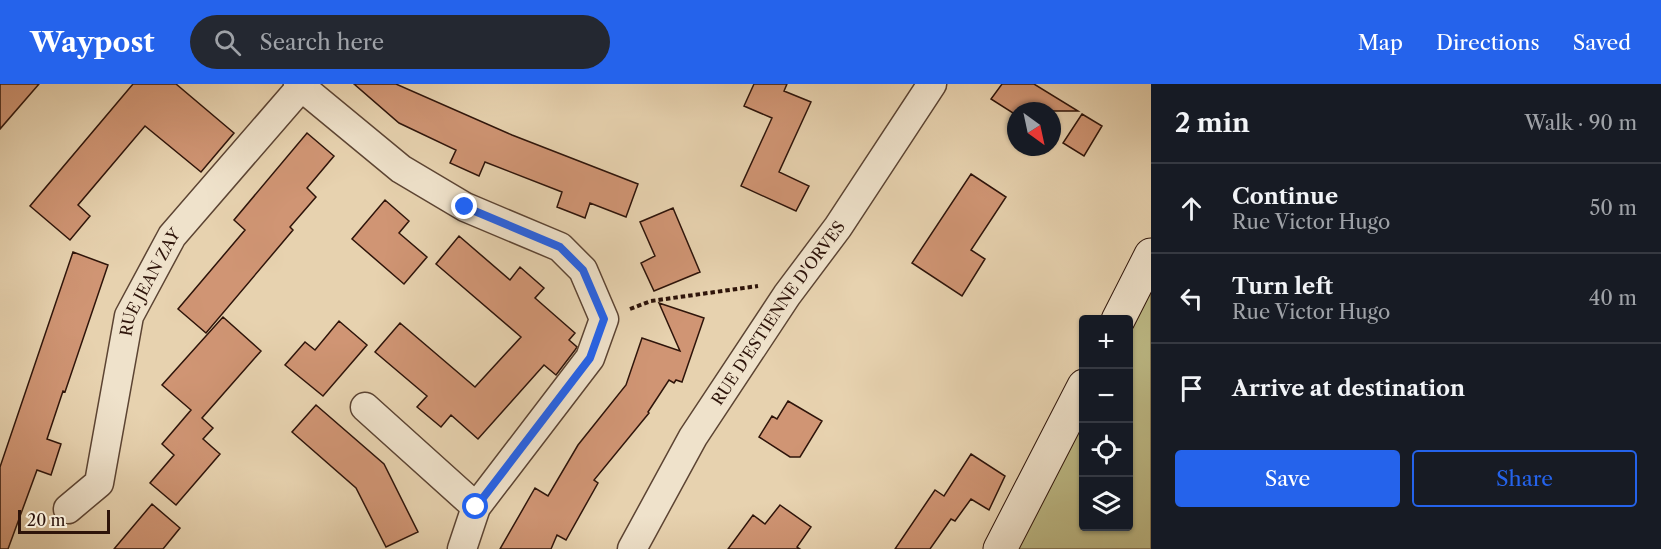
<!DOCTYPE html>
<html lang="en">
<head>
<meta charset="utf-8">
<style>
  :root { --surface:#171b24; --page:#242831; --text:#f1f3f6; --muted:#9ea1a6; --line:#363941; --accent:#2563eb }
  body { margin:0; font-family:"Libre Caslon Text",serif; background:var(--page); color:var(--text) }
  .controls { position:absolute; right:18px; bottom:18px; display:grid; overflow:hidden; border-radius:6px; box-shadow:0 2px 4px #0004 }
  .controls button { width:54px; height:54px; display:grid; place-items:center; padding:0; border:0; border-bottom:2px solid var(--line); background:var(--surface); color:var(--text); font:30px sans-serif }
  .compass { position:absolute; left:1007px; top:18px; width:54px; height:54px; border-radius:50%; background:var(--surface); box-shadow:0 2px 4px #0004; rotate:147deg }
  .scale { position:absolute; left:18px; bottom:15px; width:92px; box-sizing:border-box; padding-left:6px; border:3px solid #2e140a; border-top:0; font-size:16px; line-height:21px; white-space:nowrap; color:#2e140a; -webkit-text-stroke:4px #efe2cb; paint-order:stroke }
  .stop { position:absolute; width:18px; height:18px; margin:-14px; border:4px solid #2563eb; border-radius:50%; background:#fff }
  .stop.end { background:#2563eb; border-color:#fff; box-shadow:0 2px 6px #0008 }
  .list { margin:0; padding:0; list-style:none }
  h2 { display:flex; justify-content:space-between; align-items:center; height:78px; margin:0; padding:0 24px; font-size:26px }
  h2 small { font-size:20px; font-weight:400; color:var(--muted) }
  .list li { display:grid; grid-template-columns:39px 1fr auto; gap:18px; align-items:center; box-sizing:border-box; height:90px; padding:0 24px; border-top:2px solid var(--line) }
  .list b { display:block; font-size:22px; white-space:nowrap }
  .list p { margin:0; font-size:20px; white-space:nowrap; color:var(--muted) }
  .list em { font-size:20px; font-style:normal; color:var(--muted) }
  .actions { display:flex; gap:12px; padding:18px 24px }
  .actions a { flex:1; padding:14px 0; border:2px solid var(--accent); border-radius:6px; text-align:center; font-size:21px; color:var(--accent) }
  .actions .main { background:var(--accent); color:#fff }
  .icon { flex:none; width:33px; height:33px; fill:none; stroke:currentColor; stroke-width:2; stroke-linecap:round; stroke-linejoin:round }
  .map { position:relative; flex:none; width:1151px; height:465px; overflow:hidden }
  header { display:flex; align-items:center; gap:36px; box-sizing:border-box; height:84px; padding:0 30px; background:var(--accent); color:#fff }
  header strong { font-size:28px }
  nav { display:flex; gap:33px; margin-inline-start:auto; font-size:21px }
  .search { width:420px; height:54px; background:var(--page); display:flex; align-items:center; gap:15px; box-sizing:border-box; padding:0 21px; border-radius:33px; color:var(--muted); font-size:22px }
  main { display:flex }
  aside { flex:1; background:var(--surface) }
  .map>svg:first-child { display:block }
  .green { fill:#bdba86; stroke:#766748; stroke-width:1.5 }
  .building { fill:#d09574; stroke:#2e140a; stroke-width:1.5 }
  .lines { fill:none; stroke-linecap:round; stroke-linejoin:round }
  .street-casing { stroke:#5c4433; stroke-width:31 }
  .secondary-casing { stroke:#2e140a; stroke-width:35 }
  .path { stroke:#2e140a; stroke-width:4; stroke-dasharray:4.5 3; stroke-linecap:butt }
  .street { stroke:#efe2cb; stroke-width:28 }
  .secondary { stroke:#efe2cb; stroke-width:33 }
  .route { stroke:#2563eb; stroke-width:8 }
  .labels { text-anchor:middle; stroke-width:4.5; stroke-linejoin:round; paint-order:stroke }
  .street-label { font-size:16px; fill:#2e140a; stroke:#efe2cb }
</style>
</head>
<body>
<header>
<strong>Waypost</strong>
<div class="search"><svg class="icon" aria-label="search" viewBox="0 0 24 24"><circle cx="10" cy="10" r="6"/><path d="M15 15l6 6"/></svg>Search here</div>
<nav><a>Map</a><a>Directions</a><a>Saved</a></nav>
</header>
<main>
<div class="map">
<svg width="1151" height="465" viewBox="0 0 1151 465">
  <rect width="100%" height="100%" fill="#e7d2af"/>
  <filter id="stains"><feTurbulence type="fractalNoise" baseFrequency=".00333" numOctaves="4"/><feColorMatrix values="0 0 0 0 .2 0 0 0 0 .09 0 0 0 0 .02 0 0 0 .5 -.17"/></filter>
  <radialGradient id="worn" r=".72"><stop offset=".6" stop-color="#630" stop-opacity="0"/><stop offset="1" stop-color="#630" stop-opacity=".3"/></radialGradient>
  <path class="green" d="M1151 171V465H1000L1083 302 1084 442H1128V236Z"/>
  <path class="building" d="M0 0H39L0 45Z
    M133 0H176L234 49 201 88 145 42 78 121 90 132 70 156 30 122Z
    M354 0H396L512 51 638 100 626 133 590 119 585 134 557 123 562 108 485 78 479 92 450 79 456 66 399 39Z
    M754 0H787L784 7 811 18 779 88 809 102 796 127 741 102 772 34 744 22Z
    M1002 0H1034L1078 27H1016V31L991 15Z
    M1082 30 1102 42 1084 72 1063 59Z
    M307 49 334 72 307 104 316 113 290 143 293 146 206 249 178 225 245 146 234 136Z
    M971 90 1006 113 971 166 985 175 962 212 912 179Z
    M385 116 409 137 399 149 427 173 404 200 352 155Z
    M673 124 700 188 654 207 641 179 655 172 640 138Z
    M459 152 510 196 520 183 544 204 535 214 575 249 569 256 577 263 575 266 556 291 544 281 478 355 451 331 441 343 417 323 427 312 375 268 400 239 475 303 521 253 436 180Z
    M73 168 108 181 65 308 63 307 47 355 61 360 51 391 37 386 8 465H0V383Z
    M659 219 704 234 682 298 676 296 674 299 669 296 648 328 649 329 594 396 598 399 566 456 557 451 551 465H500L535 404 548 412 578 361 626 301 642 254 680 267Z
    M223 233 261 267 202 334 213 344 203 355 220 370 176 421 150 399 174 371 162 360 191 326 162 301Z
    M339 237 367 261 323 312 285 281 305 258 315 266Z
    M788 317 822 337 800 373H790L759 353 772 332 777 335Z
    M316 321 384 380 418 448 386 463 356 404 292 348Z
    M971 370 1005 392 989 426 971 415 955 437 951 435 930 465H895L935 406 944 412Z
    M152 420 180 444 163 465H114Z
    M780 421 811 443 797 463 800 465H728L753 431 765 440Z"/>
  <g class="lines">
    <defs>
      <g id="street">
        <path d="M298 0 401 85 465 123 560 163 583 186 604 235 590 274 476 423 462 465"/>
        <path d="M365 323 476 423"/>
        <path id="s1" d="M68 425 99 399 129 232 172 152 301 3"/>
        <path id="s2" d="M632 465 693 353 787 211 838 143 932 0"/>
      </g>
      <path id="secondary" d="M1118 236 1151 171
        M1000 465 1084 302"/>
    </defs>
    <use href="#street" class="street-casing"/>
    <use href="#secondary" class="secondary-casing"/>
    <path class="path" d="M630 225 651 217 758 202"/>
    <use href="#street" class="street"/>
    <use href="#secondary" class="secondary"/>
  </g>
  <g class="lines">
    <path class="route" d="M465 123 560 163 583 186 604 235 590 274 476 423"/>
  </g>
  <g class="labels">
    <g class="street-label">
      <text dy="6" stroke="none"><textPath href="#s1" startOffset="249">RUE JEAN ZAY</textPath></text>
      <text dy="6" stroke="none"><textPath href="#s2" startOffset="278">RUE D'ESTIENNE D'ORVES</textPath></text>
    </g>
  </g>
  <rect width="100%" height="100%" filter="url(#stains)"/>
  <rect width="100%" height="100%" fill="url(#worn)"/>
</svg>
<div class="controls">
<button>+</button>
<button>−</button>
<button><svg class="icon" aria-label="locate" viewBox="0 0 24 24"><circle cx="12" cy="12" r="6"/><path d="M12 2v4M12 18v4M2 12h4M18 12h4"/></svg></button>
<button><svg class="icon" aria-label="layers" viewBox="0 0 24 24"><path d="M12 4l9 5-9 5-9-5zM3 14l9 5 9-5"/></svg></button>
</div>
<svg class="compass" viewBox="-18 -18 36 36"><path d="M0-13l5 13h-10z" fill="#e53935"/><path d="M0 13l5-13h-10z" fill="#9ea1a6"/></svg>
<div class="scale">20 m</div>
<div class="stop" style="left:476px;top:423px"></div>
<div class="stop end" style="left:465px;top:123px"></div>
</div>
<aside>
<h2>2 min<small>Walk · 90 m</small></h2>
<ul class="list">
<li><svg class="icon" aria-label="ahead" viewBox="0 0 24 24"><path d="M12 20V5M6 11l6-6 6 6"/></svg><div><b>Continue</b><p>Rue Victor Hugo</p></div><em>50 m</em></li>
<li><svg class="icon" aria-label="left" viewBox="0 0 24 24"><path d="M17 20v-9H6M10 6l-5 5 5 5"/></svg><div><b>Turn left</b><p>Rue Victor Hugo</p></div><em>40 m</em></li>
<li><svg class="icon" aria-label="arrive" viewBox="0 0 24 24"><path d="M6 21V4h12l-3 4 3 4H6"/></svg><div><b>Arrive at destination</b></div></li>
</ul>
<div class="actions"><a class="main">Save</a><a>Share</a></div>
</aside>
</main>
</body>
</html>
